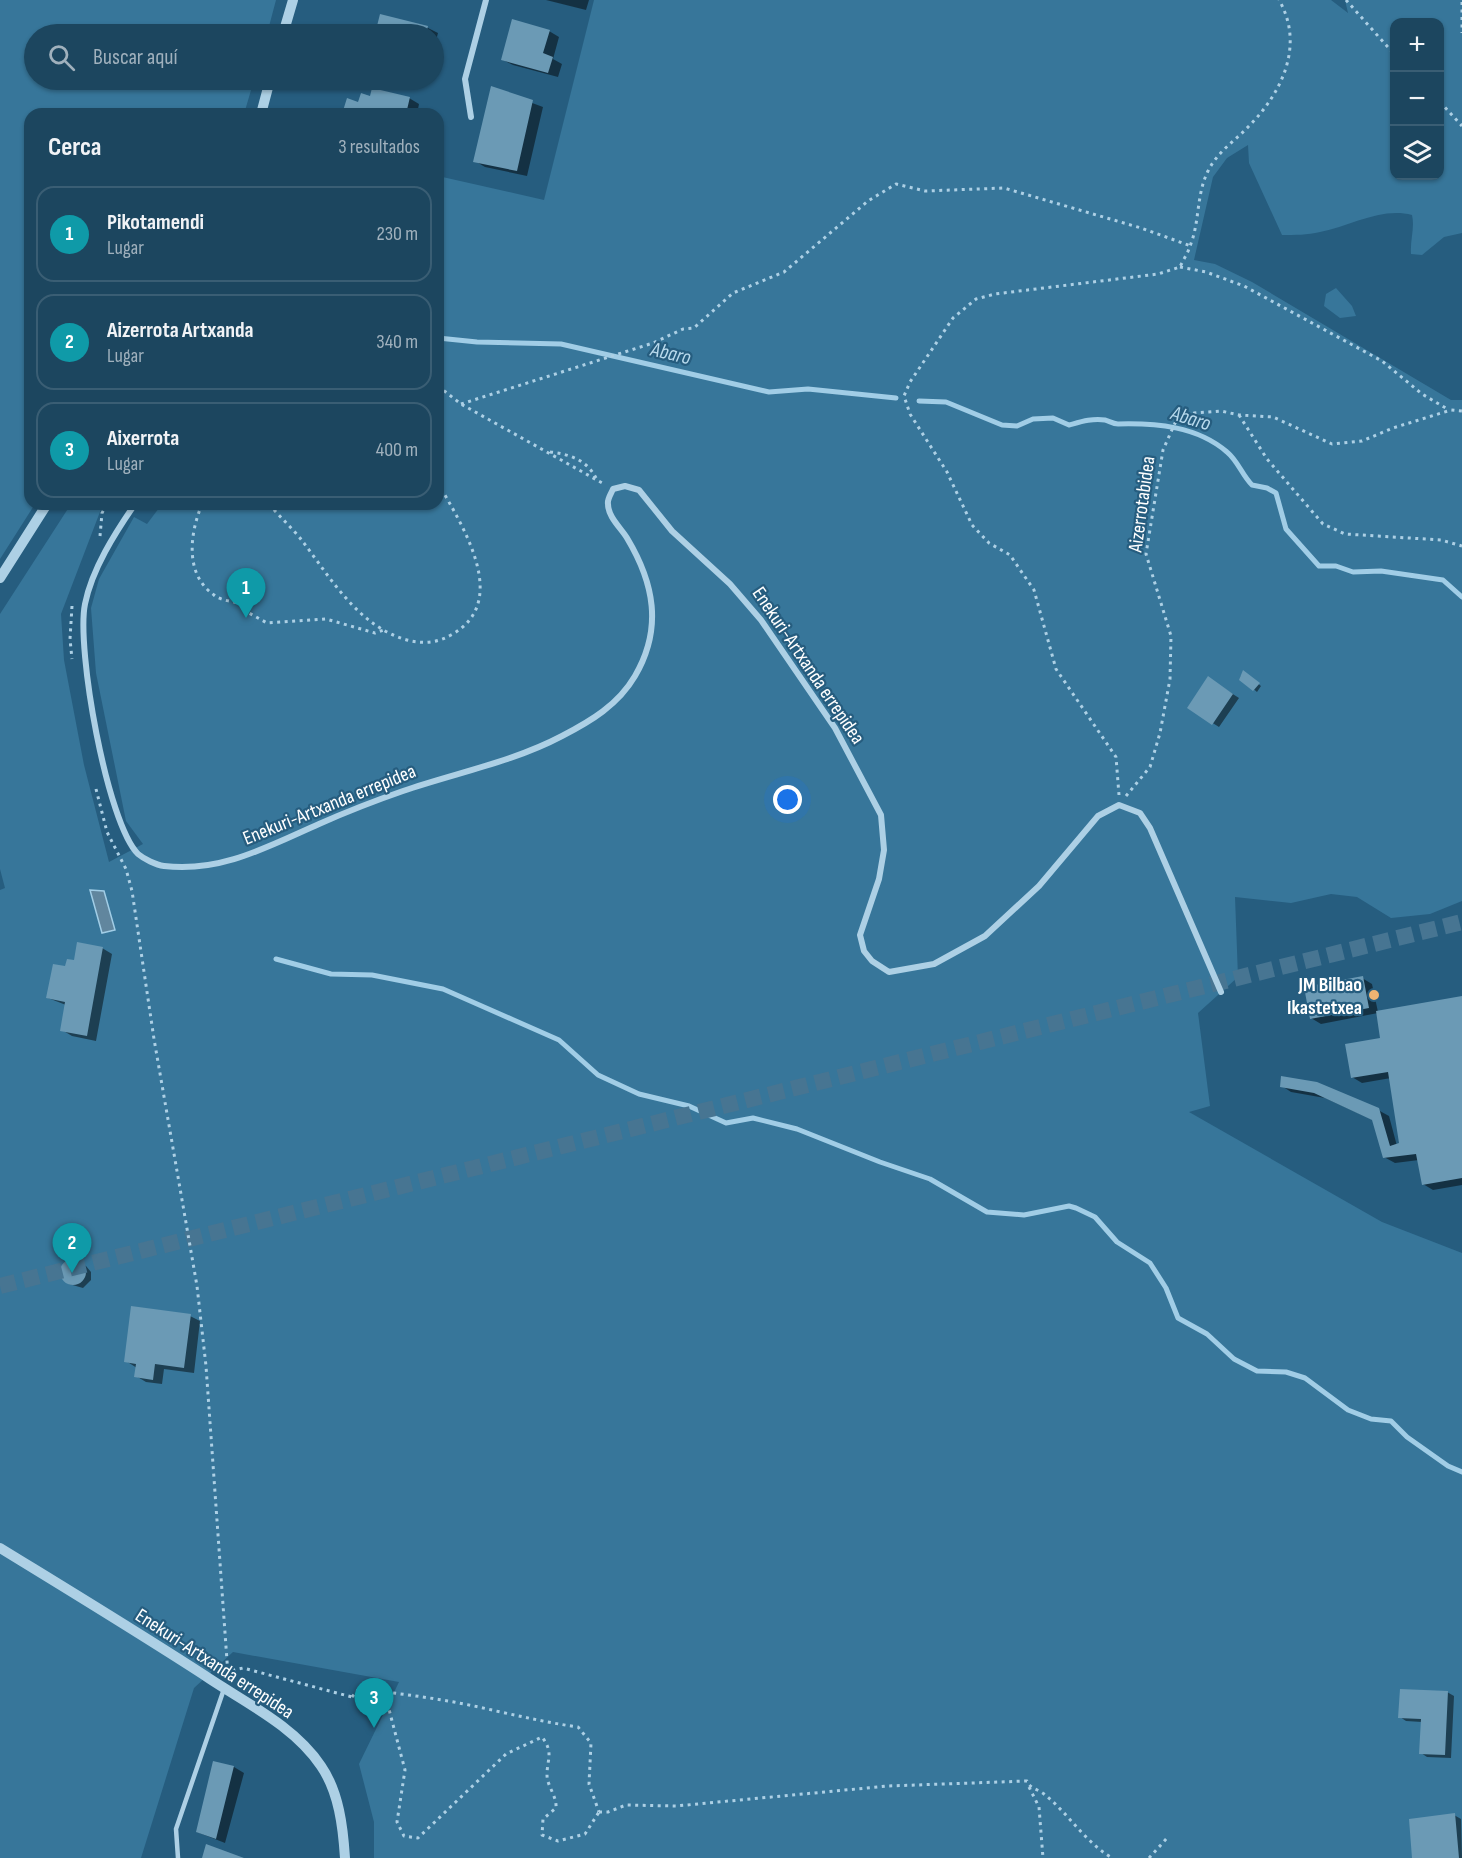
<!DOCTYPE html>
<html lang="es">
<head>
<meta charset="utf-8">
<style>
  :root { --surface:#1c465f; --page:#254d65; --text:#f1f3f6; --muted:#a0b1bd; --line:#3a5e74; --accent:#eeb472 }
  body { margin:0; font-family:"Sofia Sans Condensed",sans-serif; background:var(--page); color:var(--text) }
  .controls { position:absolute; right:18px; top:18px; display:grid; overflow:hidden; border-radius:12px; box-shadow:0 2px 4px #0004 }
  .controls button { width:54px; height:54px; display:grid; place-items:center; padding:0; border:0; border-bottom:2px solid var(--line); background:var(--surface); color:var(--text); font:30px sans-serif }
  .you { position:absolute; left:788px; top:800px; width:21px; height:21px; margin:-15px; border:4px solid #fff; border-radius:50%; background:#1a73e8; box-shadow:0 0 0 9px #1a73e833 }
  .badge { display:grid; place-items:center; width:39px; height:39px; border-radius:50%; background:var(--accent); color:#fff; font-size:20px; font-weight:700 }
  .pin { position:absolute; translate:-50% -50px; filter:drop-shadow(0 2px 3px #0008) }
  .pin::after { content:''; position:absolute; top:32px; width:21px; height:18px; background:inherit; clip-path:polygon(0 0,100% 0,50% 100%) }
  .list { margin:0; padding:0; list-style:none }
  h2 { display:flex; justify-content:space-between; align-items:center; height:78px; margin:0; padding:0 24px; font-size:26px }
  h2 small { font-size:20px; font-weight:400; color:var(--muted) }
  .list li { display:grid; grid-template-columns:39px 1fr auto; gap:18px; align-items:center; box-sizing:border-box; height:96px; margin:0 12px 12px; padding:0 12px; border:2px solid var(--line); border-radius:18px }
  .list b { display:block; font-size:22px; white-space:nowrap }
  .list p { margin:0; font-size:20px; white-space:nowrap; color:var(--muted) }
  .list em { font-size:20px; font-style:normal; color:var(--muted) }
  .icon { flex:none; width:33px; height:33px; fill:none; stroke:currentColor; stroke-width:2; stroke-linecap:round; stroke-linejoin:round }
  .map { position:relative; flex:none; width:1462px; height:1858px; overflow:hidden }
  .search { position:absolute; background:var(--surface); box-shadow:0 2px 4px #0004; left:24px; top:24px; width:420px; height:66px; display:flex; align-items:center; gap:15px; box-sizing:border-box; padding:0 21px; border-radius:33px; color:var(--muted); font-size:22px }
  .panel { position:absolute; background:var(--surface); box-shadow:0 2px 4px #0004; left:24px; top:108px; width:420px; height:402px; border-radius:18px }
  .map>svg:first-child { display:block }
  .green { fill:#37769a; fill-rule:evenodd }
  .water { fill:#61869e; stroke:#a1cde6; stroke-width:1.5 }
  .shadow { fill:#0007 }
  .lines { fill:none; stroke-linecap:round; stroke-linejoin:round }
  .stream { stroke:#a1cde6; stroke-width:5 }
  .building { fill:#6b9ab5 }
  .trunk-tunnel { stroke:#477592; stroke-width:16; stroke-dasharray:16 8; stroke-linecap:butt }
  .path { stroke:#add0e5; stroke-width:3; stroke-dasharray:3 4.5; stroke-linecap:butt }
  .service { stroke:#add0e5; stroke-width:4.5 }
  .minor { stroke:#add0e5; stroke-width:6 }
  .tertiary { stroke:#add0e5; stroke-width:10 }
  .poi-dot { fill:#eeb472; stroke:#265d7f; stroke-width:2 }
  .labels { text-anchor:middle; stroke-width:4.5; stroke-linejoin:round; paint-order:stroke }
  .street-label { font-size:20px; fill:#fff; stroke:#265d7f }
  .poi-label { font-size:20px; font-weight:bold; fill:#fff; stroke:#265d7f; text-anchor:end }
  .water-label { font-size:21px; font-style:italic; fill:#b8daed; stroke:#265d7f }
</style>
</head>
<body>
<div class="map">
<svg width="1462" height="1858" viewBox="0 0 1462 1858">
  <rect width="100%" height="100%" fill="#265d7f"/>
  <path class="green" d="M0 0H276L267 34H34V80H254L244 114H30V504H35L0 559Z
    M594 0H1331L1348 13 1345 0H1462V233L1444 237 1422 255 1411 254C1410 240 1415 228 1412 215 1381 207 1351 226 1320 232 1307 235 1295 235 1282 235L1249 163 1248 145 1227 158 1213 177 1194 260 1215 264 1252 282 1451 400H1462V901L1430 914 1391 918 1357 897 1331 894 1291 903 1235 897 1238 977 1198 1013 1210 1106 1189 1112 1382 1222 1462 1253V1858H374V1822L359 1764 399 1682 233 1652 194 1688 141 1858H0V890L5 888 0 869V614L71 504H103L61 614 64 660 84 765 109 862 143 844 126 821 96 673 91 608 99 579 134 517 147 524 162 504H438V176L544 200ZM1394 22H1440V176H1394Z
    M1336 288 1352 306 1356 316 1340 318 1324 306 1326 294Z"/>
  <path class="water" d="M90 890 104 891 115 930 102 933Z"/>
  <path class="shadow" d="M546 0H589L586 10Z
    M381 15 428 28 438 33 434 48V34H377Z
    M549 31 559 37 553 59 562 64 558 77 513 65 503 60Z
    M492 88 543 107 527 176 485 167 475 161Z
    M371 98H409L419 104 417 114H344Z
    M1246 674 1261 686 1257 692 1240 677Z
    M1214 682 1239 698 1219 727 1189 708Z
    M102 948 112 954 96 1041 72 1036 62 1030 66 1005 48 998 66 968Z
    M1362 978 1372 984 1378 1012 1462 997V1185L1433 1190 1423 1184 1419 1160 1395 1163 1384 1157 1373 1120 1325 1098 1291 1092 1282 1086V1077L1378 1110 1389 1116 1397 1146 1401 1145 1391 1078 1362 1083 1352 1077 1382 1039 1378 1013 1321 1024 1311 1018Z
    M71 1260 86 1266 91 1272V1280L83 1288 69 1284 61 1275 62 1267Z
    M190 1316 200 1321 194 1373 164 1369 162 1384 146 1382 136 1376 137 1368 126 1361Z
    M1447 1692 1454 1696 1451 1758 1427 1757 1421 1753 1422 1722 1406 1721 1400 1717Z
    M214 1763 234 1767 244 1773 225 1843 197 1832Z
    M1454 1815 1461 1819 1462 1858H1413Z"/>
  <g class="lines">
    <path class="stream" d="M438 338 477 342 561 344 769 392 808 389 896 398
      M919 401 946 402 1002 425 1017 426 1033 419 1053 418 1069 425C1080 422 1092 418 1105 420 1109 421 1113 424 1118 424 1156 423 1197 426 1227 452 1238 461 1242 475 1252 485L1267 488 1276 493 1286 529 1319 566H1336L1353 572 1381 571 1443 580 1462 597
      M276 959 331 974 372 975 443 989 559 1040 598 1075 639 1094 689 1106 726 1123 753 1118 797 1129 880 1162 930 1179 987 1212 1024 1215 1069 1206 1076 1208 1095 1217 1117 1242 1150 1263 1166 1288 1178 1318 1207 1334 1234 1359 1257 1371 1286 1372 1305 1378 1348 1410 1371 1419 1391 1421 1407 1437 1448 1466 1462 1472"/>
  </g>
  <path class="building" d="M380 14 428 26 426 34H375Z
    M512 19 550 30 543 53 553 57 548 73 501 60Z
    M491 86 533 100 517 171 473 162Z
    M372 88 410 97 406 114H342L347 98 358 102 361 93 370 96Z
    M1243 670 1260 683 1253 691 1239 680Z
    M1208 676 1233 694 1212 725 1187 708Z
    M77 942 103 947 87 1036 60 1031 65 1002 46 998 53 964 65 966 67 959 74 960Z
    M1363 976 1369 1008 1310 1019 1304 987Z
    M1462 996V1178L1422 1185 1416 1154 1383 1158 1372 1120 1314 1093 1280 1087 1281 1076 1317 1082 1379 1108 1390 1146 1399 1143 1388 1072 1351 1078 1345 1044 1380 1038 1376 1011Z
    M60 1272a13 13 0 1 1 26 0a13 13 0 1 1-26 0Z
    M131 1306 191 1314 184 1368 155 1364 153 1380 134 1377 136 1364 124 1362Z
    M1400 1689 1448 1691 1445 1755 1419 1754 1421 1719 1398 1718Z
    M213 1761 234 1766 216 1839 196 1832Z
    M1455 1813 1459 1858H1412L1409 1819Z
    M206 1844 244 1858H202Z"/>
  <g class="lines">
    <path class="trunk-tunnel" d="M0 1286 1462 922"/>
    <path class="path" d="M1346 0 1394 54
      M1462 2V33
      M1440 102 1462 126
      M1180 267 1206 272 1244 286 1382 361 1422 394 1449 410
      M438 386 461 404 604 484
      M461 404 653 343 683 329 694 328 733 293 784 272 868 201 896 184 925 191 1004 188 1141 228 1191 246
      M1239 415 1267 459 1323 524 1345 534 1441 540 1462 546
      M550 452C569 454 587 460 596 478
      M202 504C190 533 184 574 214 595 221 601 236 602 245 604L249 613 267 623 326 619 375 633 384 630
      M269 504C279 516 290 526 300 538 325 570 349 612 387 632 408 643 430 647 451 635 512 602 462 525 438 483
      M100 536 102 513 107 504
      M72 606 70 639 72 659
      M96 789 107 832 126 869 132 891 154 1039 197 1286 206 1366 228 1675
      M1119 795 1116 757 1056 669 1034 590 1010 555 989 543 972 525 947 472 910 414 904 396 910 382 953 318 976 299 995 294 1158 274 1180 267C1183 260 1188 253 1190 246 1200 222 1196 195 1208 171 1218 151 1234 142 1248 127 1282 93 1305 45 1279 0
      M1126 796 1150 767 1160 733 1170 679 1171 636 1146 554 1163 450 1175 423 1194 413 1221 411 1239 415 1273 417 1332 444 1362 441 1393 428 1451 410 1462 411
      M228 1677 234 1670 243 1668 352 1697 374 1692 386 1698 405 1770 397 1822 404 1836 418 1838 506 1754 542 1737C554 1753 547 1759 547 1775 547 1786 557 1796 556 1808L543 1819 542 1835 558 1841 585 1834 599 1812
      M352 1697 359 1689C405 1694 451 1700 496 1711 524 1717 549 1723 578 1727L591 1743 589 1784 599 1812
      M1029 1787 1039 1807 1043 1858
      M599 1812H608L626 1805 676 1806 888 1786 1027 1781C1030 1789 1038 1789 1044 1794 1069 1814 1084 1841 1112 1858
      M1149 1858 1168 1837"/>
    <path class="service" d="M178 1858 176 1829 224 1689"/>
    <path class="minor" d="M471 117 465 79 486 0
      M135 504C115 533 92 569 85 604 76 648 107 823 138 854 144 859 156 865 164 866 221 873 269 846 319 824 346 812 374 801 403 791 455 773 513 762 562 736 591 721 618 705 635 676 663 628 654 583 627 538 621 528 608 517 608 504 607 499 611 494 613 489L625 486 639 490 672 531 730 584 761 620 835 728 881 815 884 850 879 879 860 935 864 951 872 961 889 972 934 964 985 936 1039 886 1098 816 1119 805 1140 813 1150 828 1221 992"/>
    <path class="tertiary" d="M283 34 293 0
      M261 114 270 80
      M0 578 47 504
      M0 1548C70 1591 141 1634 210 1679 248 1704 295 1727 321 1766 339 1792 343 1827 345 1858"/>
  </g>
  <circle class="poi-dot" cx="1374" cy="995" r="6"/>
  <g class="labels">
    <g class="street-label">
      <text transform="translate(1141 504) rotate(-82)" y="7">Aizerrotabidea</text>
      <text transform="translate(809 665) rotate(56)" y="7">Enekuri-Artxanda errepidea</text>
      <text transform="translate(329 804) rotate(-22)" y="7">Enekuri-Artxanda errepidea</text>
      <text transform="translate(215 1663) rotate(33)" y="7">Enekuri-Artxanda errepidea</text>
    </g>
    <g class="poi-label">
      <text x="1362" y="991">JM Bilbao<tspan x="1362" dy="23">Ikastetxea</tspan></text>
    </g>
    <g class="water-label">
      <text transform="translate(671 353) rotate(13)" y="7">Abaro</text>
      <text transform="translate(1191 418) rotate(17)" y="7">Abaro</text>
    </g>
  </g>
</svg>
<div class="controls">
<button>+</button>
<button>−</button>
<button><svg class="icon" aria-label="layers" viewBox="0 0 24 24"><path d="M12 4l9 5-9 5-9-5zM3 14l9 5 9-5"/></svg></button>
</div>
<div class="you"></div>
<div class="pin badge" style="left:246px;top:618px;background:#0f9aa8">1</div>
<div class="pin badge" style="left:72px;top:1273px;background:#0f9aa8">2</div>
<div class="pin badge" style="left:374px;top:1728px;background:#0f9aa8">3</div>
<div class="search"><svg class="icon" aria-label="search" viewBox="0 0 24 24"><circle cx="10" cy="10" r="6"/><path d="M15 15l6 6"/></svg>Buscar aquí</div>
<section class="panel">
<h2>Cerca<small>3 resultados</small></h2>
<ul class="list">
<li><span class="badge" style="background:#0f9aa8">1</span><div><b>Pikotamendi</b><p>Lugar</p></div><em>230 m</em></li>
<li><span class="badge" style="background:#0f9aa8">2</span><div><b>Aizerrota Artxanda</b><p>Lugar</p></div><em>340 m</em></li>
<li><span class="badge" style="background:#0f9aa8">3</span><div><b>Aixerrota</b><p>Lugar</p></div><em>400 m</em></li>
</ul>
</section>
</div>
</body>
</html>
